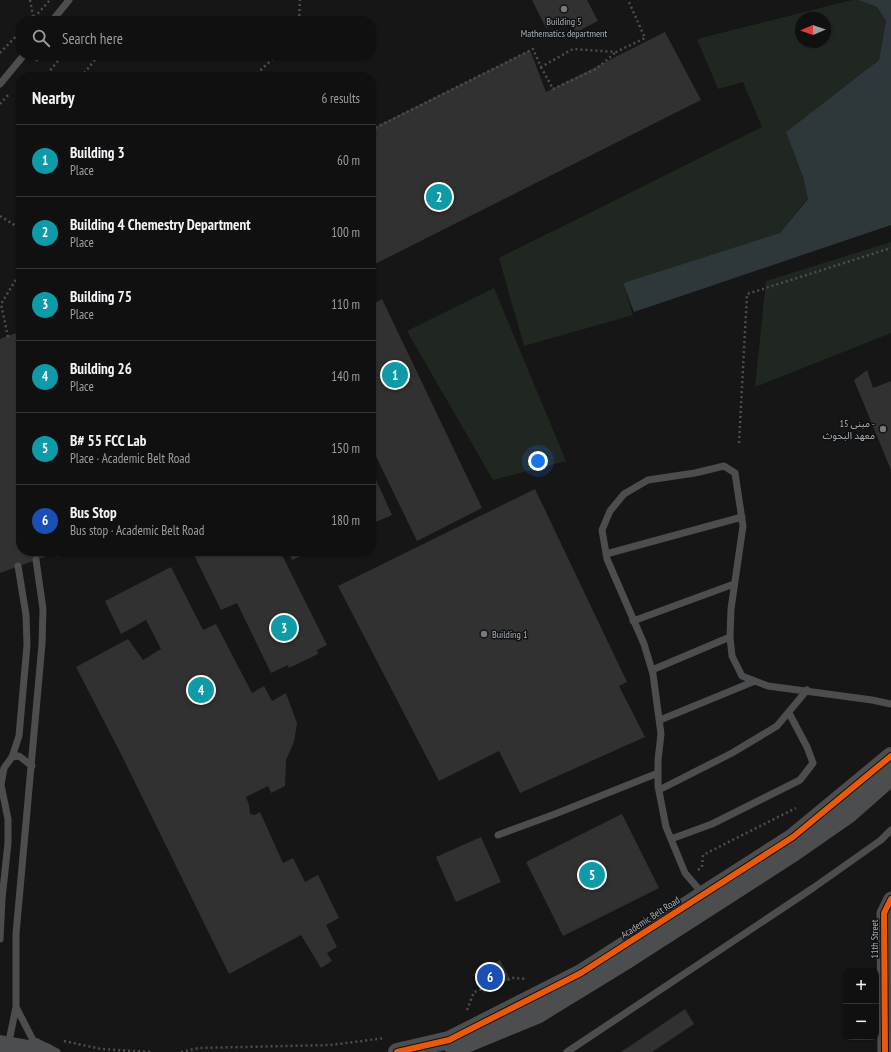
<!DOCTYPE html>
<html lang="en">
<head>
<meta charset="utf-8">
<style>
  :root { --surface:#101010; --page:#1e1e1e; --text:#f1f3f6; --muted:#9c9d9f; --line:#303030; --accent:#ea580c }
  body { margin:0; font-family:"PT Sans Narrow","Noto Sans Arabic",sans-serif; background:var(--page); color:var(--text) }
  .controls { position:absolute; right:12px; bottom:12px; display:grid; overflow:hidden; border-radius:8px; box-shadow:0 1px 3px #0004 }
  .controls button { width:36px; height:36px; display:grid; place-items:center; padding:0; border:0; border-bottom:1px solid var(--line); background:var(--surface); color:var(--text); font:20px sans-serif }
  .compass { position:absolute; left:795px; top:12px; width:36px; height:36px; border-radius:50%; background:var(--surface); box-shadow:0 1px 3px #0004; rotate:268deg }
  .you { position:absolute; left:538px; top:461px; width:14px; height:14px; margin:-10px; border:3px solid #fff; border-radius:50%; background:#1a73e8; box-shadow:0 0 0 6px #1a73e833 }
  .badge { display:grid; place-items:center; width:26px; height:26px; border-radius:50%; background:var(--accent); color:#fff; font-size:13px; font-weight:700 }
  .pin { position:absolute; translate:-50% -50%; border:2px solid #fff; box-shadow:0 1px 4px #0006 }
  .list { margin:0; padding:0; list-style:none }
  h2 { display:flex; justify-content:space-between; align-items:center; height:52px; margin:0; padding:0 16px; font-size:17px }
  h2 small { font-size:13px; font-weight:400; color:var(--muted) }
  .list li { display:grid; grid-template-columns:26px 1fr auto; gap:12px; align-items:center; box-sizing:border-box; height:72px; padding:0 16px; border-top:1px solid var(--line) }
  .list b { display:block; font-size:15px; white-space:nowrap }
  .list p { margin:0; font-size:13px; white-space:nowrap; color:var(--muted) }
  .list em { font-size:13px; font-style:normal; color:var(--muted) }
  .icon { flex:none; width:22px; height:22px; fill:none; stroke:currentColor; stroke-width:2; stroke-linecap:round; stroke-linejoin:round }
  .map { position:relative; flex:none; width:891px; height:1052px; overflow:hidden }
  .search { position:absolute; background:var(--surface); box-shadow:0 1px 3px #0004; left:16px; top:16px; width:360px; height:44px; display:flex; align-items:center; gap:10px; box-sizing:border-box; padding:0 14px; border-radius:16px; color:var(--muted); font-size:15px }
  .panel { position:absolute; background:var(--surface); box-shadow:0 1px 3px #0004; left:16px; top:72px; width:360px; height:484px; border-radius:16px }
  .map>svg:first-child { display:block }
  .green { fill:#202720; fill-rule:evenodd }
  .water { fill:#2e383b }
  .building { fill:#313132 }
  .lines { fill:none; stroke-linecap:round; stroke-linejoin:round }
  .path { stroke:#4c4e50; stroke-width:2.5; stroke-dasharray:2 3; stroke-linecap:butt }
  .service { stroke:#4b4d4f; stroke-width:7 }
  .minor { stroke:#4b4d4f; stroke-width:15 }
  .tertiary { stroke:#4b4d4f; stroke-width:18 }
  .cycleway-casing { stroke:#101112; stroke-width:8 }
  .cycleway { stroke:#e8590c; stroke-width:6 }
  .poi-dot { fill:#767a7e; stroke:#101112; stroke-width:1.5 }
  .labels { text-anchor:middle; stroke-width:3; stroke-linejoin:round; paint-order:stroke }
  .poi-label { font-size:10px; fill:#a9b0b6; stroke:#101112 }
  .street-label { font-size:10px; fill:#a9b0b6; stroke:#101112 }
</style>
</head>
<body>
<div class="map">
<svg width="891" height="1052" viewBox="0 0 891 1052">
  <rect width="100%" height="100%" fill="#161616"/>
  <path class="green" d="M852 0H858L877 7 886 21 879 60 786 132 803 177 808 198 780 233 623 283 633 315 524 346 499 258 762 127 743 82 718 89 697 39ZM801 18H825V42H801Z
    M891 242V333L755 387 766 281Z
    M494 288 566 461 493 480 407 331Z"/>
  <path class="water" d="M858 0H891V225L634 312 623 283 780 233 808 199 803 177 786 132 879 60 886 21 877 7Z"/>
  <path class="building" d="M532 0H587L598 21 576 32 568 17 546 28Z
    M665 32 701 100 371 266V129L530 50 546 92Z
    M382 299 482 508 417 541 371 446V305Z
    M21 331V551H73L57 557 55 553 0 573V339Z
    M867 370 873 388 891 381V470L854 380Z
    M371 469 392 515 371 524Z
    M535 489 627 682 619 686 645 737 520 793 499 751 439 781 338 586Z
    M192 551H280L327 645 317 650 318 654 289 668 288 665 271 673 237 603 221 610Z
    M288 551H312L292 560Z
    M171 567 203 630 216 624 252 693 264 686 272 701 286 693 297 723 294 742 286 760 285 786 271 793 268 786 246 797 249 805 250 814 255 815 260 812 283 863 293 858 305 882 318 875 339 918 326 925 337 947 327 953 332 961 321 968 301 935 229 974 122 756 76 667 128 639 143 660 161 649 146 620 121 634 105 601Z
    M622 814 659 888 563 936 526 862Z
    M481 837 501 882 456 902 436 857Z
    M500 960 510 979 484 993 474 974Z
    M685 1009 694 1024 652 1052H621Z"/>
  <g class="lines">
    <path class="path" d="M30 0 34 21
      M31 21 50 0
      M299 21 300 0
      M0 53 21 31
      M36 61 41 55
      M541 67 553 89 596 69 616 52
      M53 77 48 73 63 55
      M81 77 99 55
      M253 77 277 55
      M0 104 9 94
      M371 130 533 49 541 67 573 49 616 52 645 38 628 0
      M0 216 21 229
      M8 337 1 304 21 271
      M739 443 747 294 891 248
      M698 870 702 867 703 855 796 808
      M467 1010 474 992 513 978 527 979
      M64 1041 101 1049 151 1052
      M181 1052 199 1048 330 1045 385 1038"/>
    <path class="service" d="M52 21 69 0
      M0 84 24 55
      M606 554 742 517
      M633 621 734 584
      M652 670 730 637
      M660 720 755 681
      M12 757 19 756 32 766
      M659 790 732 753 777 726 807 690
      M498 835 555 814 658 773
      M671 839 712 824 800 780 813 763 807 747 789 713
      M703 894 685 873 666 827 658 786V760L661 734 653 674 644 644 607 559 602 530 610 511 624 494 648 480 695 473 724 466 735 473 743 526 731 609 730 637 732 656 742 676 768 686 872 700 891 704
      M0 939 2 899 8 843V819L1 785 4 768 12 757 19 736 27 645 26 615 18 566
      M16 1007 33 1040 57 1052
      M8 1046 16 1007V934L42 644 43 609 36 560
      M567 1052 813 888 881 840 891 830"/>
    <path class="minor" d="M885 1052 884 913 891 899"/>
    <path class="tertiary" d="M0 1044 46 1052
      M454 1049 537 1015 630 958 790 855 849 814 891 777
      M397 1052 449 1040 581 973 793 837 891 756"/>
    <defs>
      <path id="cycleway" d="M397 1052 449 1040 581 973 793 837 891 756
        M885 1052 884 913 891 899"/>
    </defs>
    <use href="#cycleway" class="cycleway-casing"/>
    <use href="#cycleway" class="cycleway"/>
  </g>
  <g class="poi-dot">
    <circle cx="564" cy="9" r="4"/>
    <circle cx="883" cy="429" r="4"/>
    <circle cx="484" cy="634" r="4"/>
  </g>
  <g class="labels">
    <g class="poi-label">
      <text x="564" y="25">Building 5<tspan x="564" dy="12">Mathematics department</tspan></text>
      <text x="875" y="427" text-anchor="end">مبنى 15 -<tspan x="875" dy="12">معهد البحوث</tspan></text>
      <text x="492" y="638" text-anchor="start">Building 1</text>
    </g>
    <g class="street-label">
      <text transform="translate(650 917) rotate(-33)" y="4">Academic Belt Road</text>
      <text transform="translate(874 939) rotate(-90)" y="4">11th Street</text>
    </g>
  </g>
</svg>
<div class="controls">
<button>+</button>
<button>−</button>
</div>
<svg class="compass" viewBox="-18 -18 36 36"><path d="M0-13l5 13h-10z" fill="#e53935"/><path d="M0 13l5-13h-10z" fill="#9c9d9f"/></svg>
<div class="you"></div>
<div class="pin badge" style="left:395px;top:375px;background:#0f9aa8">1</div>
<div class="pin badge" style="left:439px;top:197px;background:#0f9aa8">2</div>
<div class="pin badge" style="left:284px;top:628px;background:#0f9aa8">3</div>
<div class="pin badge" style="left:201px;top:690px;background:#0f9aa8">4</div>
<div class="pin badge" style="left:592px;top:875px;background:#0f9aa8">5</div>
<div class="pin badge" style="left:490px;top:977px;background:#1a4fb4">6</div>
<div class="search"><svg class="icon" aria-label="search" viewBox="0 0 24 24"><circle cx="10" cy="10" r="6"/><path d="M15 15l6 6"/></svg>Search here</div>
<section class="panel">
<h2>Nearby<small>6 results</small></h2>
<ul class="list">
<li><span class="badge" style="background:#0f9aa8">1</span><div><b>Building 3</b><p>Place</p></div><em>60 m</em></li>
<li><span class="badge" style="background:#0f9aa8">2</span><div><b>Building 4 Chemestry Department</b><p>Place</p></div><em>100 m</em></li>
<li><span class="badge" style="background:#0f9aa8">3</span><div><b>Building 75</b><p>Place</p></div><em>110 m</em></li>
<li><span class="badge" style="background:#0f9aa8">4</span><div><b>Building 26</b><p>Place</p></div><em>140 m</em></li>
<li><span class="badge" style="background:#0f9aa8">5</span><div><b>B# 55 FCC Lab</b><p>Place · Academic Belt Road</p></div><em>150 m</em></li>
<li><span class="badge" style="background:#1a4fb4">6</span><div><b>Bus Stop</b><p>Bus stop · Academic Belt Road</p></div><em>180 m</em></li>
</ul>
</section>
</div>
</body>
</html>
